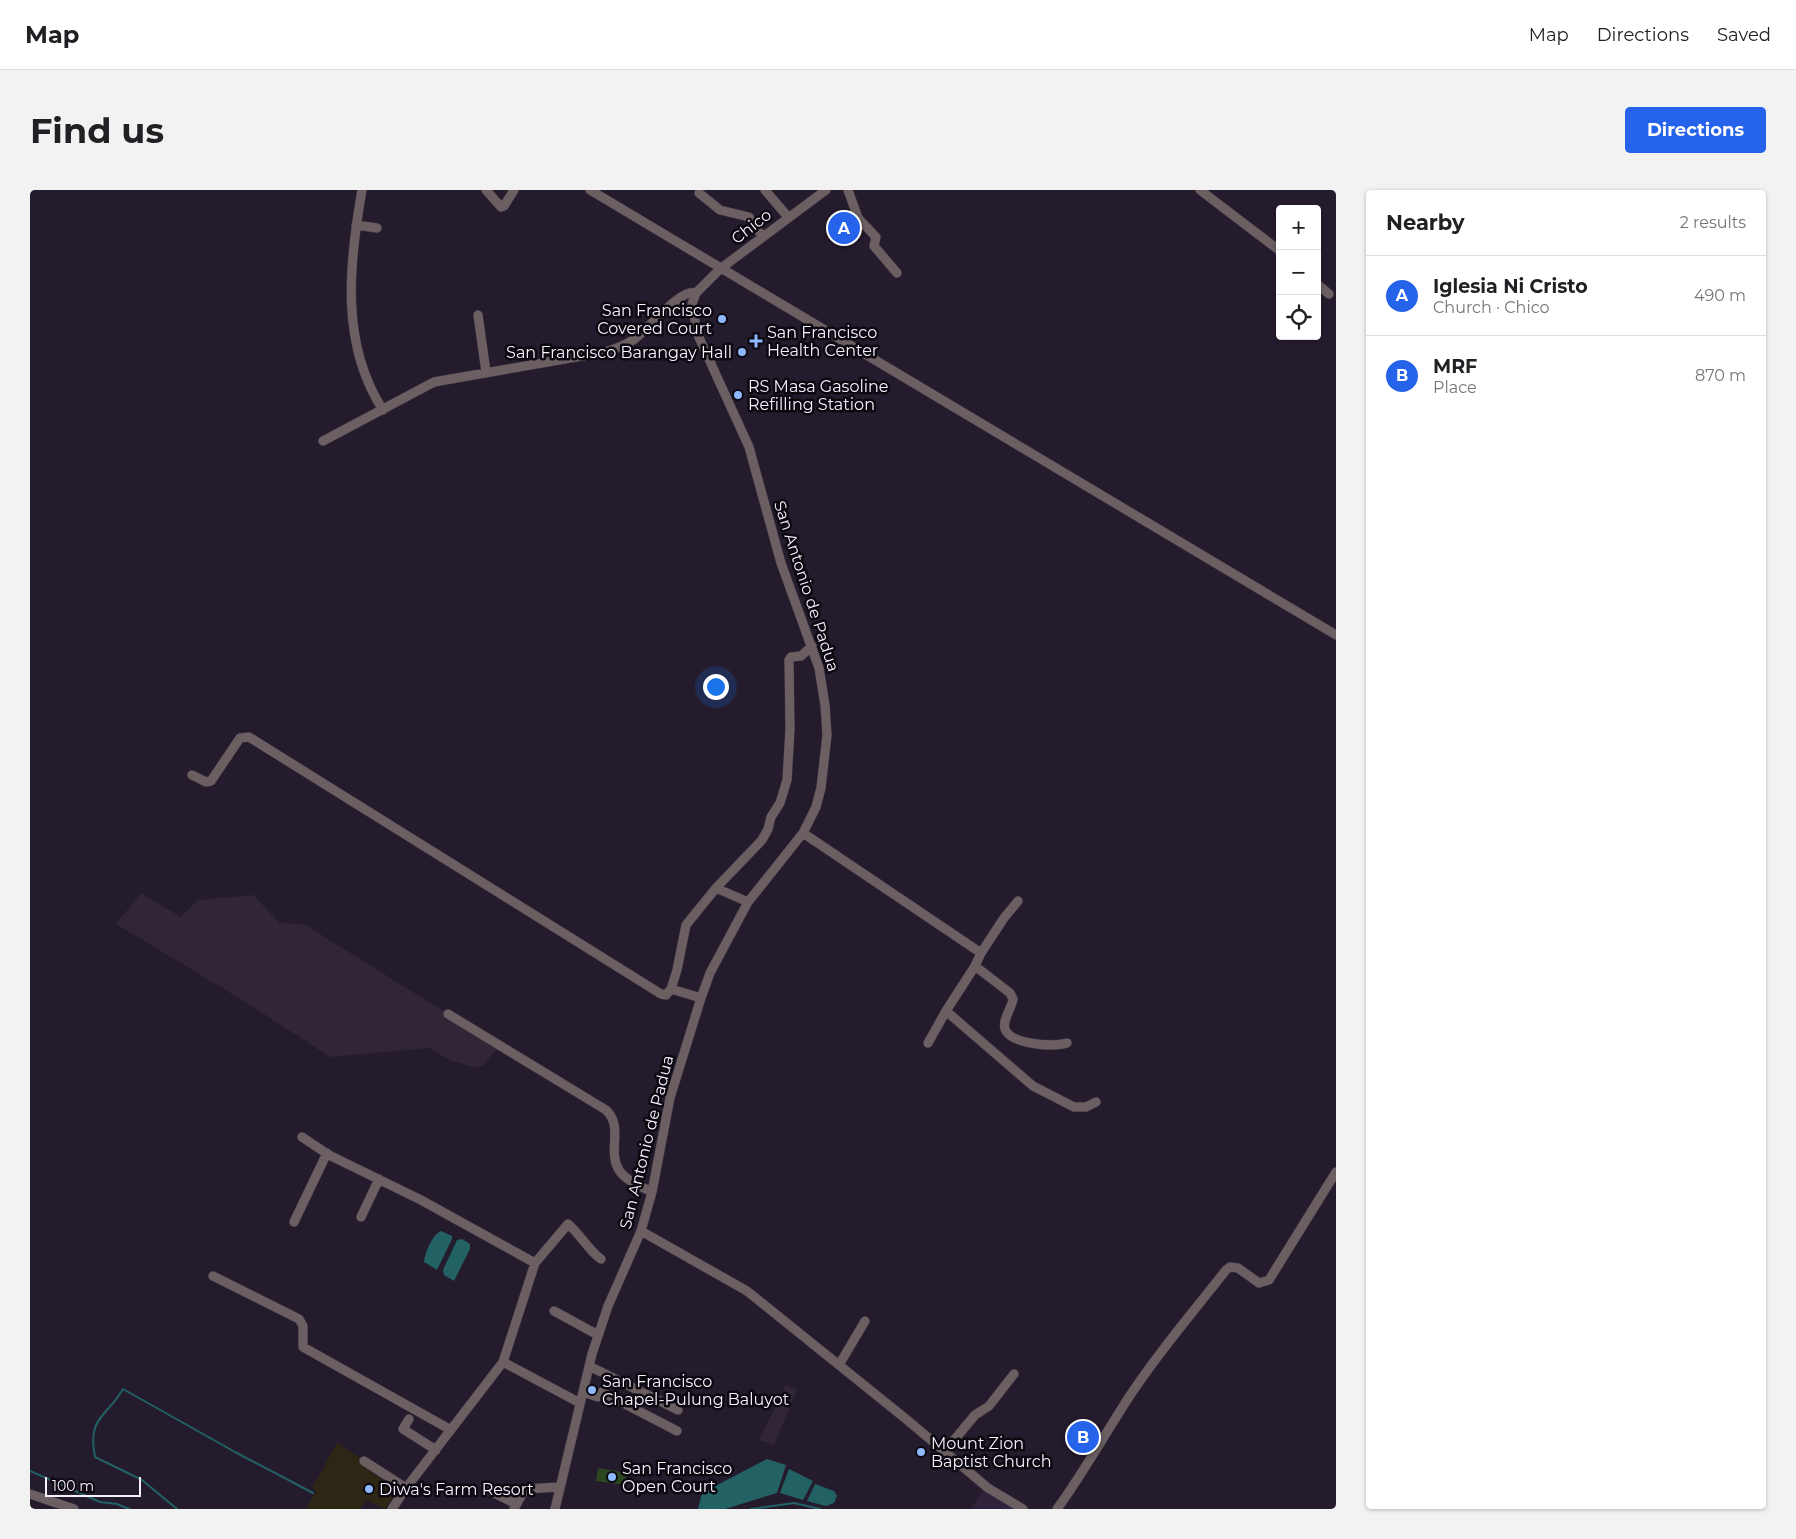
<!DOCTYPE html>
<html lang="en">
<head>
<meta charset="utf-8">
<style>
  :root { --surface:#fff; --page:#f2f2f2; --text:#202124; --muted:#757577; --line:#e0e0e0; --accent:#2563eb }
  body { margin:0; font-family:Montserrat,sans-serif; background:var(--page); color:var(--text) }
  .controls { position:absolute; right:15px; top:15px; display:grid; overflow:hidden; border-radius:5px; box-shadow:0 1px 4px #0004 }
  .controls button { width:45px; height:45px; display:grid; place-items:center; padding:0; border:0; border-bottom:1px solid var(--line); background:var(--surface); color:var(--text); font:25px sans-serif }
  .scale { position:absolute; left:15px; bottom:12px; width:96px; box-sizing:border-box; padding-left:5px; border:2px solid #f7f1fe; border-top:0; font-size:14px; line-height:18px; white-space:nowrap; color:#f7f1fe; -webkit-text-stroke:4px #0b080f; paint-order:stroke }
  .you { position:absolute; left:685px; top:496px; width:18px; height:18px; margin:-12px; border:4px solid #fff; border-radius:50%; background:#1a73e8; box-shadow:0 0 0 8px #1a73e833 }
  .badge { display:grid; place-items:center; width:32px; height:32px; border-radius:50%; background:var(--accent); color:#fff; font-size:16px; font-weight:700 }
  .pin { position:absolute; translate:-50% -50%; border:2px solid #fff; box-shadow:0 1px 5px #0006 }
  .list { margin:0; padding:0; list-style:none }
  h2 { display:flex; justify-content:space-between; align-items:center; height:65px; margin:0; padding:0 20px; font-size:21px }
  h2 small { font-size:16px; font-weight:400; color:var(--muted) }
  .list li { display:grid; grid-template-columns:32px 1fr auto; gap:15px; align-items:center; box-sizing:border-box; height:80px; padding:0 20px; border-top:1px solid var(--line) }
  .list b { display:block; font-size:19px; white-space:nowrap }
  .list p { margin:0; font-size:16px; white-space:nowrap; color:var(--muted) }
  .list em { font-size:16px; font-style:normal; color:var(--muted) }
  .icon { flex:none; width:28px; height:28px; fill:none; stroke:currentColor; stroke-width:2; stroke-linecap:round; stroke-linejoin:round }
  .map { position:relative; flex:none; width:1306px; height:1319px; overflow:hidden; border-radius:5px }
  header { display:flex; align-items:center; gap:30px; box-sizing:border-box; height:70px; padding:0 25px; background:var(--surface); border-bottom:1px solid var(--line) }
  header strong { font-size:24px }
  nav { display:flex; gap:28px; margin-inline-start:auto; font-size:18px }
  .intro { display:flex; align-items:center; justify-content:space-between; box-sizing:border-box; height:120px; padding:0 30px }
  h1 { margin:0; font-size:35px }
  .button { padding:12px 22px; border-radius:5px; background:var(--accent); color:#fff; font-size:18px; font-weight:700 }
  main { display:flex; gap:30px; padding:0 30px }
  aside { flex:1; background:var(--surface); border-radius:5px; box-shadow:0 1px 4px #0004 }
  .map>svg:first-child { display:block }
  .commercial { fill:#2d2615 }
  .industrial { fill:#302635 }
  .built { fill:#2e233a }
  .green { fill:#2c4621 }
  .water { fill:#226265 }
  .lines { fill:none; stroke-linecap:round; stroke-linejoin:round }
  .stream { stroke:#226265; stroke-width:2 }
  .minor-casing { stroke:#3d3546; stroke-width:10 }
  .minor { stroke:#6b5f61; stroke-width:9 }
  .poi-dot { fill:#90b8fd; stroke:#0b080f; stroke-width:2 }
  .labels { text-anchor:middle; stroke-width:5; stroke-linejoin:round; paint-order:stroke }
  .street-label { font-size:16px; fill:#f7f1fe; stroke:#0b080f }
  .poi-label { font-size:16px; fill:#f7f1fe; stroke:#0b080f; text-anchor:start }
</style>
</head>
<body>
<header>
<strong>Map</strong>
<nav><a>Map</a><a>Directions</a><a>Saved</a></nav>
</header>
<div class="intro"><h1>Find us</h1><a class="button">Directions</a></div>
<main>
<div class="map">
<svg width="1306" height="1319" viewBox="0 0 1306 1319">
  <rect width="100%" height="100%" fill="#241b2d"/>
  <path class="commercial" d="M307 1253 371 1295 355 1319 336 1310 330 1319H276L286 1301 282 1298Z"/>
  <path class="industrial" d="M111 703 151 727 168 710 223 705 250 733 274 734 469 856 454 875 448 878 421 871 399 858 300 867 217 813 86 734Z
    M756 1195 767 1200 744 1255 729 1250Z"/>
  <path class="built" d="M954 1298 989 1319H941Z"/>
  <path class="green" d="M568 1278 597 1283 595 1295 566 1291Z"/>
  <path class="water" d="M411 1041 422 1046V1049L407 1080 394 1072C395 1062 403 1044 411 1041Z
    M432 1049 440 1054V1059L424 1091 414 1085 413 1080 427 1050Z
    M737 1269 756 1275 747 1303 695 1319H668L672 1303Z
    M759 1279 783 1291 773 1310 750 1303Z
    M785 1294 804 1301 807 1306 804 1313 796 1316 777 1311Z"/>
  <g class="lines">
    <path class="stream" d="M0 1281 70 1312 87 1314 99 1319
      M147 1319 112 1290 65 1267C57 1227 76 1228 93 1199L205 1262 283 1303
      M721 1319 764 1313 790 1319"/>
    <defs>
      <path id="minor" d="M332 0C319 74 310 154 353 220
        M456 0 471 17 474 16 484 0
        M560 0 1306 445
        M735 0 758 27
        M818 0 828 28 846 47 844 56 867 83
        M1170 0 1250 61
        M669 3 690 20 719 27 732 46
        M326 35 347 38
        M1287 94 1299 104
        M448 125 456 182
        M293 251 404 192 575 162C585 159 594 156 603 150 618 140 650 98 666 103
        M162 585 176 592 181 591 210 548 219 547 631 804 636 805 641 799
        M773 643 951 763 945 776 980 803 983 809C982 817 972 831 975 839 981 855 1024 857 1037 853
        M686 698 732 650 738 639 741 627 750 613 757 590 760 539 759 470 761 467 771 466 782 456
        M951 763 974 728 988 711
        M945 776 916 821 1003 896 1044 917H1056L1066 912
        M671 808 641 799 647 780 656 735 686 698 718 712
        M418 824 576 920C594 937 577 961 589 980 596 991 611 996 622 1002
        M898 853 916 821
        M272 947 299 965 391 1010 505 1073 473 1172
        M331 1027 349 989
        M264 1032 297 963
        M611 1041 717 1101 876 1229 958 1298 993 1319
        M505 1073 538 1034C550 1044 560 1062 571 1069
        M183 1086 269 1129 273 1136V1157L421 1240
        M524 1121 568 1145
        M809 1175 835 1131
        M559 1176 648 1220
        M553 1202 568 1207 572 1202 647 1241
        M379 1229 373 1239 406 1260
        M915 1261 945 1225 959 1216 984 1184
        M334 1271 376 1298
        M458 1300 486 1314
        M0 1304 44 1319
        M362 1319 376 1298 473 1172 550 1213
        M484 1319 495 1299 529 1297
        M525 1319 562 1164 578 1116 611 1041 622 1002 640 908 671 808 680 783 718 712 773 643 786 617 791 598 797 545 795 515 789 478 751 373 719 257 667 143 662 114 666 103 690 79 796 0
        M1027 1319C1054 1282 1076 1242 1101 1204 1130 1160 1164 1121 1196 1080L1200 1077 1208 1078 1229 1093 1239 1090 1306 982"/>
    </defs>
    <use href="#minor" class="minor-casing"/>
    <use href="#minor" class="minor"/>
  </g>
  <g class="poi-dot">
    <circle cx="692" cy="129" r="5"/>
    <path d="M723.5 143.5h5v5h5v5h-5v5h-5v-5h-5v-5h5z"/>
    <circle cx="712" cy="162" r="5"/>
    <circle cx="708" cy="205" r="5"/>
    <circle cx="562" cy="1200" r="5"/>
    <circle cx="891" cy="1262" r="5"/>
    <circle cx="582" cy="1287" r="5"/>
    <circle cx="339" cy="1299" r="5"/>
  </g>
  <g class="labels">
    <g class="street-label">
      <text transform="translate(721 36) rotate(-38)" y="6">Chico</text>
      <text transform="translate(777 396) rotate(72)" y="6">San Antonio de Padua</text>
      <text transform="translate(616 952) rotate(-76)" y="6">San Antonio de Padua</text>
    </g>
    <g class="poi-label">
      <text x="682" y="126" text-anchor="end">San Francisco<tspan x="682" dy="18">Covered Court</tspan></text>
      <text x="737" y="148">San Francisco<tspan x="737" dy="18">Health Center</tspan></text>
      <text x="702" y="168" text-anchor="end">San Francisco Barangay Hall</text>
      <text x="718" y="202">RS Masa Gasoline<tspan x="718" dy="18">Refilling Station</tspan></text>
      <text x="572" y="1197">San Francisco<tspan x="572" dy="18">Chapel-Pulung Baluyot</tspan></text>
      <text x="901" y="1259">Mount Zion<tspan x="901" dy="18">Baptist Church</tspan></text>
      <text x="592" y="1284">San Francisco<tspan x="592" dy="18">Open Court</tspan></text>
      <text x="349" y="1305">Diwa's Farm Resort</text>
    </g>
  </g>
</svg>
<div class="controls">
<button>+</button>
<button>−</button>
<button><svg class="icon" aria-label="locate" viewBox="0 0 24 24"><circle cx="12" cy="12" r="6"/><path d="M12 2v4M12 18v4M2 12h4M18 12h4"/></svg></button>
</div>
<div class="scale">100 m</div>
<div class="you"></div>
<div class="pin badge" style="left:814px;top:38px">A</div>
<div class="pin badge" style="left:1053px;top:1247px">B</div>
</div>
<aside>
<h2>Nearby<small>2 results</small></h2>
<ul class="list">
<li><span class="badge">A</span><div><b>Iglesia Ni Cristo</b><p>Church · Chico</p></div><em>490 m</em></li>
<li><span class="badge">B</span><div><b>MRF</b><p>Place</p></div><em>870 m</em></li>
</ul>
</aside>
</main>
</body>
</html>
